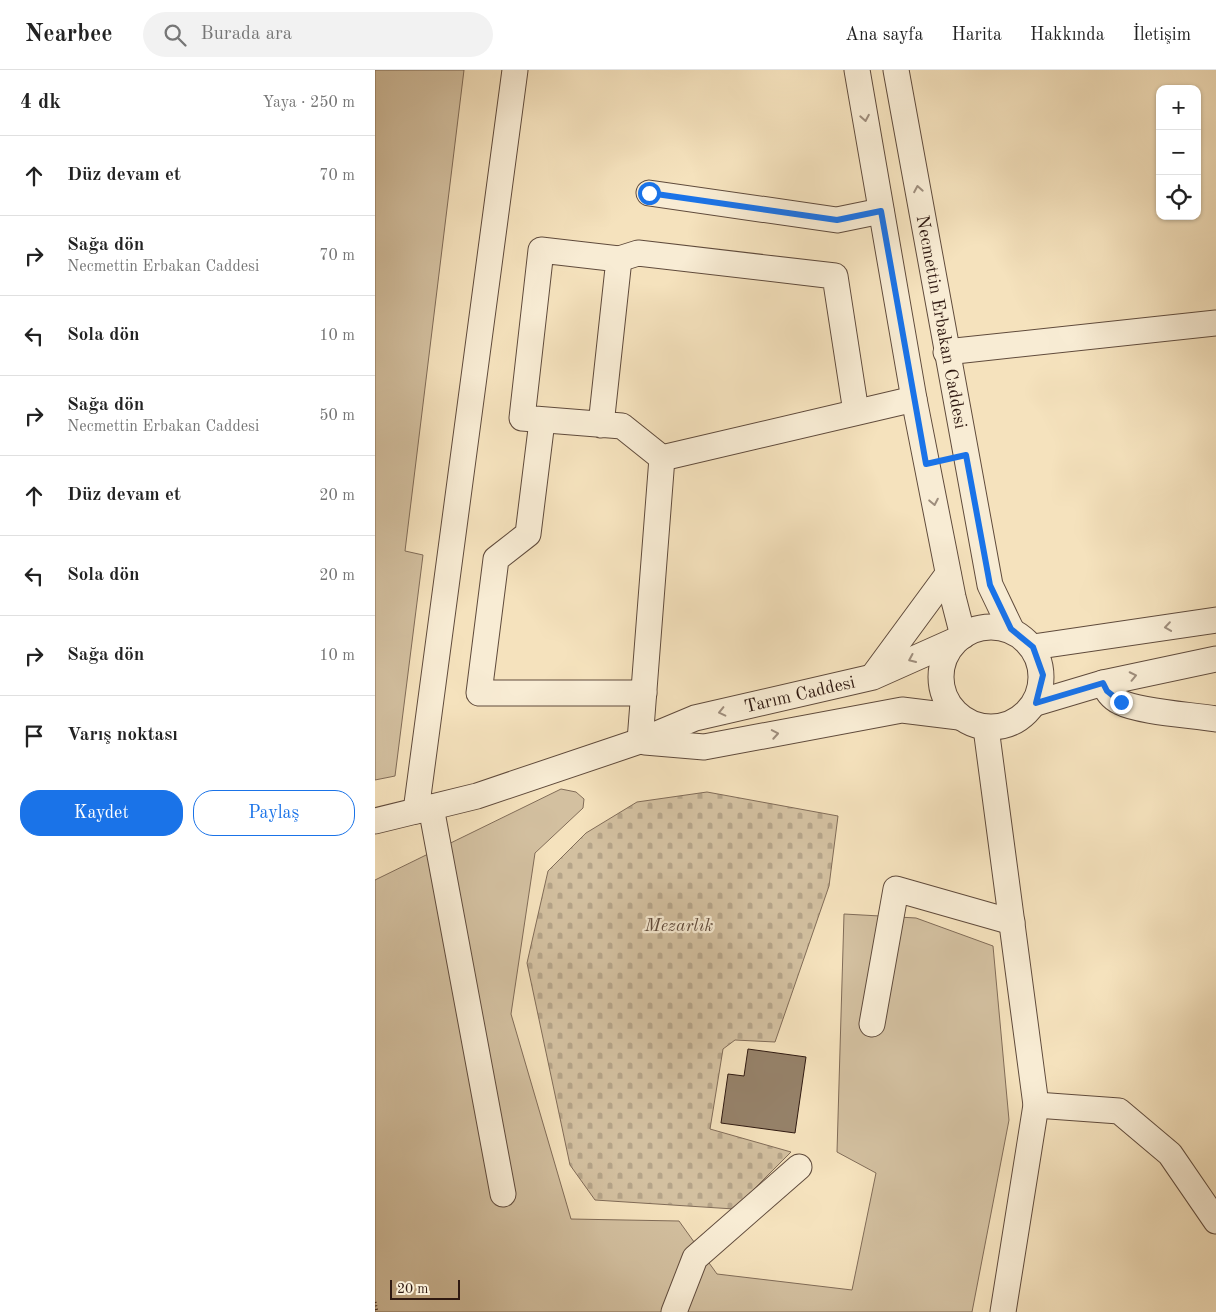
<!DOCTYPE html>
<html lang="tr">
<head>
<meta charset="utf-8">
<style>
  :root { --surface:#fff; --page:#f2f2f2; --text:#222; --muted:#767676; --line:#e0e0e0; --accent:#1a73e8 }
  body { margin:0; font-family:"Old Standard TT",serif; background:var(--page); color:var(--text) }
  .controls { position:absolute; right:15px; top:15px; display:grid; overflow:hidden; border-radius:10px; box-shadow:0 1px 4px #0004 }
  .controls button { width:45px; height:45px; display:grid; place-items:center; padding:0; border:0; border-bottom:1px solid var(--line); background:var(--surface); color:var(--text); font:25px sans-serif }
  .scale { position:absolute; left:15px; bottom:12px; width:70px; box-sizing:border-box; padding-left:5px; border:2px solid #2f1911; border-top:0; font-size:14px; line-height:18px; white-space:nowrap; color:#2f1911; -webkit-text-stroke:4px #f8ecd4; paint-order:stroke }
  .stop { position:absolute; width:15px; height:15px; margin:-11px; border:4px solid #1a73e8; border-radius:50%; background:#fff }
  .stop.end { background:#1a73e8; border-color:#fff; box-shadow:0 1px 5px #0008 }
  .list { margin:0; padding:0; list-style:none }
  h2 { display:flex; justify-content:space-between; align-items:center; height:65px; margin:0; padding:0 20px; font-size:21px }
  h2 small { font-size:16px; font-weight:400; color:var(--muted) }
  .list li { display:grid; grid-template-columns:32px 1fr auto; gap:15px; align-items:center; box-sizing:border-box; height:80px; padding:0 20px; border-top:1px solid var(--line) }
  .list b { display:block; font-size:19px; white-space:nowrap }
  .list p { margin:0; font-size:16px; white-space:nowrap; color:var(--muted) }
  .list em { font-size:16px; font-style:normal; color:var(--muted) }
  .actions { display:flex; gap:10px; padding:15px 20px }
  .actions a { flex:1; padding:11px 0; border:1px solid var(--accent); border-radius:20px; text-align:center; font-size:18px; color:var(--accent) }
  .actions .main { background:var(--accent); color:#fff }
  .icon { flex:none; width:28px; height:28px; fill:none; stroke:currentColor; stroke-width:2; stroke-linecap:round; stroke-linejoin:round }
  .map { position:relative; flex:none; width:841px; height:1242px; overflow:hidden }
  header { display:flex; align-items:center; gap:30px; box-sizing:border-box; height:70px; padding:0 25px; background:var(--surface); border-bottom:1px solid var(--line) }
  header strong { font-size:24px }
  nav { display:flex; gap:28px; margin-inline-start:auto; font-size:18px }
  .search { width:350px; height:45px; background:var(--page); display:flex; align-items:center; gap:12px; box-sizing:border-box; padding:0 18px; border-radius:28px; color:var(--muted); font-size:19px }
  main { display:flex }
  aside { flex:1; background:var(--surface) }
  .map>svg:first-child { display:block }
  .cemetery { fill:url(#cemetery-stones); stroke:#816c58 }
  .green { fill:#d3c0a0; stroke:#816c58 }
  .building { fill:#96826a; stroke:#2f1911 }
  .lines { fill:none; stroke-linecap:round; stroke-linejoin:round }
  .minor-casing { stroke:#604b3c; stroke-width:27 }
  .path { stroke:#2f1911; stroke-width:3; stroke-dasharray:1 2.5; stroke-linecap:butt }
  .minor { stroke:#f8ecd4; stroke-width:25 }
  .oneway { stroke:#9e8d7c }
  .route { stroke:#1a73e8; stroke-width:6 }
  .labels { text-anchor:middle; stroke-width:4.5; stroke-linejoin:round; paint-order:stroke }
  .street-label { font-size:18px; fill:#2f1911; stroke:#f8ecd4 }
  .park-label { font-size:18px; font-style:italic; fill:#604b3c; stroke:#f8ecd4 }
</style>
</head>
<body>
<header>
<strong>Nearbee</strong>
<div class="search"><svg class="icon" aria-label="search" viewBox="0 0 24 24"><circle cx="10" cy="10" r="6"/><path d="M15 15l6 6"/></svg>Burada ara</div>
<nav><a>Ana sayfa</a><a>Harita</a><a>Hakkında</a><a>İletişim</a></nav>
</header>
<main>
<aside>
<h2>4 dk<small>Yaya · 250 m</small></h2>
<ul class="list">
<li><svg class="icon" aria-label="ahead" viewBox="0 0 24 24"><path d="M12 20V5M6 11l6-6 6 6"/></svg><div><b>Düz devam et</b></div><em>70 m</em></li>
<li><svg class="icon" aria-label="right" viewBox="0 0 24 24"><path d="M7 20v-9h11M14 6l5 5-5 5"/></svg><div><b>Sağa dön</b><p>Necmettin Erbakan Caddesi</p></div><em>70 m</em></li>
<li><svg class="icon" aria-label="left" viewBox="0 0 24 24"><path d="M17 20v-9H6M10 6l-5 5 5 5"/></svg><div><b>Sola dön</b></div><em>10 m</em></li>
<li><svg class="icon" aria-label="right" viewBox="0 0 24 24"><path d="M7 20v-9h11M14 6l5 5-5 5"/></svg><div><b>Sağa dön</b><p>Necmettin Erbakan Caddesi</p></div><em>50 m</em></li>
<li><svg class="icon" aria-label="ahead" viewBox="0 0 24 24"><path d="M12 20V5M6 11l6-6 6 6"/></svg><div><b>Düz devam et</b></div><em>20 m</em></li>
<li><svg class="icon" aria-label="left" viewBox="0 0 24 24"><path d="M17 20v-9H6M10 6l-5 5 5 5"/></svg><div><b>Sola dön</b></div><em>20 m</em></li>
<li><svg class="icon" aria-label="right" viewBox="0 0 24 24"><path d="M7 20v-9h11M14 6l5 5-5 5"/></svg><div><b>Sağa dön</b></div><em>10 m</em></li>
<li><svg class="icon" aria-label="arrive" viewBox="0 0 24 24"><path d="M6 21V4h12l-3 4 3 4H6"/></svg><div><b>Varış noktası</b></div></li>
</ul>
<div class="actions"><a class="main">Kaydet</a><a>Paylaş</a></div>
</aside>
<div class="map">
<svg width="841" height="1242" viewBox="0 0 841 1242">
  <defs>
    <pattern id="cemetery-stones" width="16" height="16" patternUnits="userSpaceOnUse" patternTransform="scale(1.25)"><rect width="16" height="16" fill="#d3c0a0"/><path d="M2 7V4a2 2 0 0 1 4 0v3zM10 15v-3a2 2 0 0 1 4 0v3z" fill="#b5a489"/></pattern>
  </defs>
  <rect width="100%" height="100%" fill="#f5e2bd"/>
  <filter id="stains"><feTurbulence type="fractalNoise" baseFrequency=".004" numOctaves="4"/><feColorMatrix values="0 0 0 0 .2 0 0 0 0 .09 0 0 0 0 .02 0 0 0 .5 -.17"/></filter>
  <radialGradient id="worn" r=".72"><stop offset=".6" stop-color="#630" stop-opacity="0"/><stop offset="1" stop-color="#630" stop-opacity=".3"/></radialGradient>
  <path class="cemetery" d="M332 722 463 746 454 816 400 972 360 970 348 979 335 1059 416 1082 359 1139 220 1130 195 1095 152 893 173 801 211 763 262 732Z"/>
  <path class="green" d="M0 0H89L30 481 48 485 20 706 0 710Z
    M186 719 201 722 209 729 208 738 160 783 136 944 196 1149 304 1151 342 1204 477 1220 501 1103 462 1082 469 844 541 848 618 876 634 1050 597 1242H0V810Z"/>
  <path class="building" d="M373 979 431 987 420 1063 346 1053 353 1004 369 1006Z"/>
  <g class="lines">
    <defs>
      <g id="minor">
        <path d="M482 0 539 329 578 527 588 566"/>
        <path id="s1" d="M521 0 615 515 636 559"/>
        <path d="M274 123 462 150 506 141"/>
        <path d="M244 189 263 183 460 206 481 342"/>
        <path d="M571 282 841 253"/>
        <path d="M167 351 153 464 121 489 104 623H269"/>
        <path d="M226 355 244 189 166 180 147 348 247 356 287 388"/>
        <circle cx="616" cy="607" r="50"/>
        <path d="M658 577 841 550"/>
        <path d="M498 606 573 504"/>
        <path d="M728 613C732 621 736 628 745 632 764 642 818 645 841 649"/>
        <path d="M661 633 728 613 841 589"/>
        <path d="M611 658 661 1035 628 1242"/>
        <path d="M265 671 287 388 539 329"/>
        <path d="M270 672 329 677 527 640 584 647"/>
        <path d="M56 737 128 1124"/>
        <path d="M41 741 140 0"/>
        <path id="s2" d="M0 751 102 726 265 671 320 648 498 607 581 570"/>
        <path d="M497 954 521 819 637 852"/>
        <path d="M661 1035 744 1041 795 1084 841 1151"/>
        <path d="M299 1242 320 1188 424 1097"/>
      </g>
    </defs>
    <use href="#minor" class="minor-casing"/>
    <path class="path" d="M0 1232 2 1242"/>
    <use href="#minor" class="minor"/>
  </g>
  <defs><path id="oneway-chevron" d="M-2-3.5L2.5 0L-2 3.5" fill="none" stroke-width="1.6" stroke-linecap="round" stroke-linejoin="round" transform="scale(1.25)"/></defs>
  <g class="oneway">
    <use href="#oneway-chevron" transform="translate(490 48) rotate(80)"/>
    <use href="#oneway-chevron" transform="translate(543 119) rotate(-100)"/>
    <use href="#oneway-chevron" transform="translate(559 432) rotate(79)"/>
    <use href="#oneway-chevron" transform="translate(793 557) rotate(172)"/>
    <use href="#oneway-chevron" transform="translate(537 589) rotate(156)"/>
    <use href="#oneway-chevron" transform="translate(758 606) rotate(-12)"/>
    <use href="#oneway-chevron" transform="translate(347 642) rotate(167)"/>
    <use href="#oneway-chevron" transform="translate(400 664) rotate(-10)"/>
  </g>
  <g class="lines">
    <path class="route" d="M274 123 462 150 506 141 551 394 591 385 615 515 636 559 658 577 668 605 661 633 728 613 732 621 746 632"/>
  </g>
  <g class="labels">
    <g class="street-label">
      <text dy="6" stroke="none"><textPath href="#s1" startOffset="256">Necmettin Erbakan Caddesi</textPath></text>
      <text dy="6" stroke="none"><textPath href="#s2" startOffset="444">Tarım Caddesi</textPath></text>
    </g>
    <g class="park-label">
      <text x="304" y="861">Mezarlık</text>
    </g>
  </g>
  <rect width="100%" height="100%" filter="url(#stains)"/>
  <rect width="100%" height="100%" fill="url(#worn)"/>
</svg>
<div class="controls">
<button>+</button>
<button>−</button>
<button><svg class="icon" aria-label="locate" viewBox="0 0 24 24"><circle cx="12" cy="12" r="6"/><path d="M12 2v4M12 18v4M2 12h4M18 12h4"/></svg></button>
</div>
<div class="scale">20 m</div>
<div class="stop" style="left:274px;top:123px"></div>
<div class="stop end" style="left:746px;top:632px"></div>
</div>
</main>
</body>
</html>
